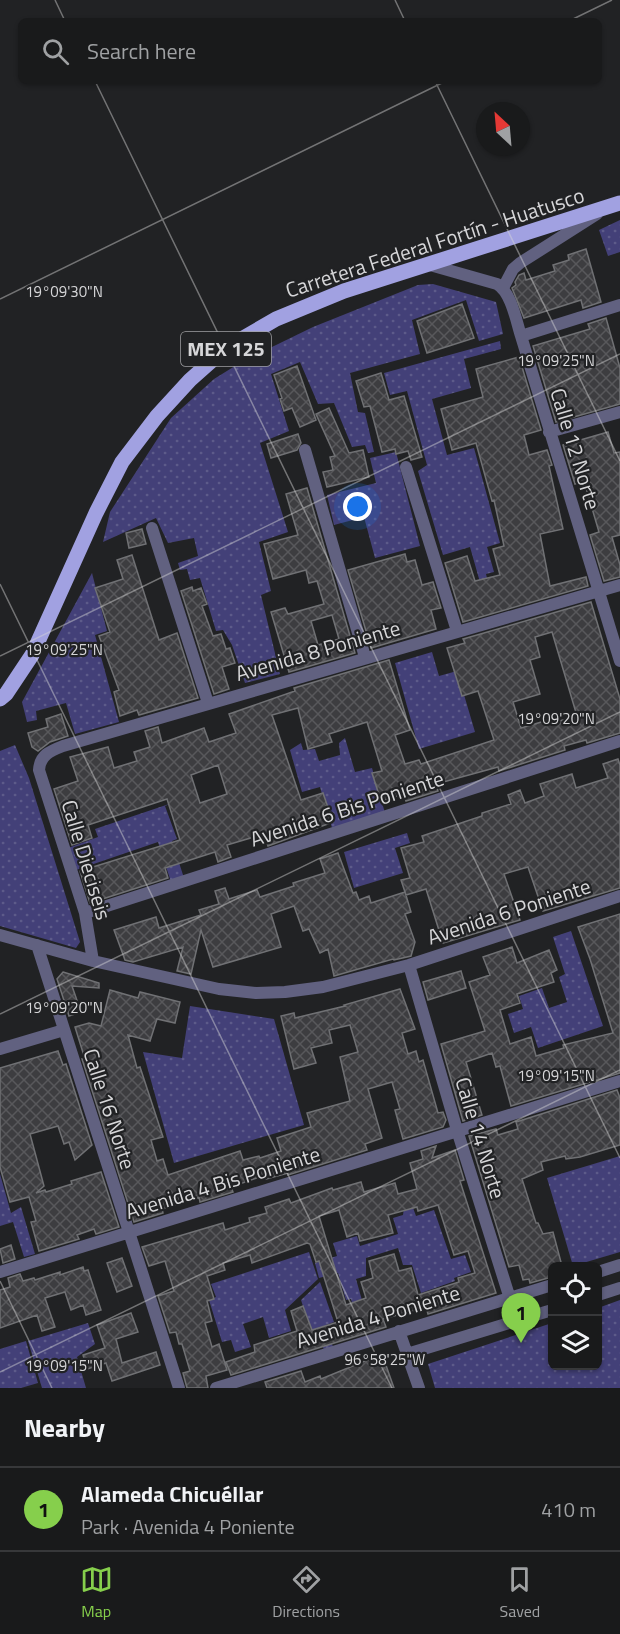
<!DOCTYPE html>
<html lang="en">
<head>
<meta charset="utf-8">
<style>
  :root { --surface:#191a1b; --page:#222324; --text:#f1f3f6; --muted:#9fa1a3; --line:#37383a; --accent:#86cf4c }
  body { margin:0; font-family:"Titillium Web",sans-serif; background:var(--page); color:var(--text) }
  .controls { position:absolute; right:18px; bottom:18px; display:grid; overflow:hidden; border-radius:9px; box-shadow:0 2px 4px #0004 }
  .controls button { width:54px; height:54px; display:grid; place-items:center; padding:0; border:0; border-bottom:2px solid var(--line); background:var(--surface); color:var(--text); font:30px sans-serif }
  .compass { position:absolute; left:476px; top:102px; width:54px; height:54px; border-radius:50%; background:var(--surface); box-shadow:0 2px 4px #0004; rotate:334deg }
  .you { position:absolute; left:358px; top:507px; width:21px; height:21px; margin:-15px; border:4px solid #fff; border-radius:50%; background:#1a73e8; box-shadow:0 0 0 9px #1a73e833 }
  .badge { display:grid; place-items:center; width:39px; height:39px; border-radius:50%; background:var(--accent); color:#111; font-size:20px; font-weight:700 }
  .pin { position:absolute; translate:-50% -50px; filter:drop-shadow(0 2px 3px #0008) }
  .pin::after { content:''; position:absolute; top:32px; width:21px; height:18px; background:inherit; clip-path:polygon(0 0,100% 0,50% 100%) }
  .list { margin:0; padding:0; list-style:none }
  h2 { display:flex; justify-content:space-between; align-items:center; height:78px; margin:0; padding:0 24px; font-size:26px }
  h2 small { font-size:20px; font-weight:400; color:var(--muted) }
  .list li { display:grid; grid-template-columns:39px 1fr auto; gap:18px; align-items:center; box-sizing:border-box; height:84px; padding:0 24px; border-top:2px solid var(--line) }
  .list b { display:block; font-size:22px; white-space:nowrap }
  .list p { margin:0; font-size:20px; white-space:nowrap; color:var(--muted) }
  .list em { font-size:20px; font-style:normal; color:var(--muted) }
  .icon { flex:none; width:33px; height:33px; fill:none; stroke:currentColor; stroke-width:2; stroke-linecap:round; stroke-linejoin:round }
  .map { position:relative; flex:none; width:620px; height:1388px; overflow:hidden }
  .search { position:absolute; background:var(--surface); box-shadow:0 2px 4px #0004; left:18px; right:18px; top:18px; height:66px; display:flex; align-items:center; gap:15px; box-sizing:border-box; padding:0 21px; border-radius:9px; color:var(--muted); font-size:22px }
  .sheet { height:162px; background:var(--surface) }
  nav { display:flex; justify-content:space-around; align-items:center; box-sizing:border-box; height:84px; border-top:2px solid var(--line); background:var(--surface); font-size:16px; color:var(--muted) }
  nav a { display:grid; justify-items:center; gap:3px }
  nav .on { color:var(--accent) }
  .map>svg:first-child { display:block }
  .grass { fill:url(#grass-dots) }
  .building { fill:url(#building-cross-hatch); stroke:#707174; stroke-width:1.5; fill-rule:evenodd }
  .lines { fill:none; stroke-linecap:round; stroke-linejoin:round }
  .minor { stroke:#616180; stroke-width:12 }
  .primary { stroke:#a1a1e1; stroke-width:15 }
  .ticks { fill:none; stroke:#d6d6d8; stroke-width:1.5; stroke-opacity:0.45 }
  .labels { text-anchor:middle; stroke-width:4.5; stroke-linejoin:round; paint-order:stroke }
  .shield { fill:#212224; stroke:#a0a0a2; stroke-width:1.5 }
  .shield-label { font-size:20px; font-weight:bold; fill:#d6d6d8 }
  .street-label { font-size:21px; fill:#d6d6d8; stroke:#212224 }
  .ticks-label { font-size:15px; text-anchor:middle; fill:#d6d6d8; stroke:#212224; stroke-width:4.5; stroke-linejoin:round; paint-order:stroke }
</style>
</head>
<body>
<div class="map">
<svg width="620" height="1388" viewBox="0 0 620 1388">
  <defs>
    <pattern id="grass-dots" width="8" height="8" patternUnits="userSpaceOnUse" patternTransform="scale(1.5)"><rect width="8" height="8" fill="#434078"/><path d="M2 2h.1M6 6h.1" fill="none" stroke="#5d5b8a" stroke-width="1.8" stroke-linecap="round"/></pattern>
    <pattern id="building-cross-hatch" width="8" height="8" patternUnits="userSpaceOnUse" patternTransform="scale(1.5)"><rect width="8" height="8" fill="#3d3d40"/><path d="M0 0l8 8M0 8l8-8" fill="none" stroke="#58585b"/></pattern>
  </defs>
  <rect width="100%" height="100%" fill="#212224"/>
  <path class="grass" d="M620 220V252L608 256 599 230Z
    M433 284 496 302 503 334 479 341 466 300 412 320 420 354 350 373 358 412 365 413 374 452 368 453 365 445 352 447 334 403 318 404 300 362 271 374 289 431 260 443 288 532 259 542 271 591 261 595 280 674 245 683 232 645 223 630 216 631 200 578 190 580 187 569 180 570 178 563 198 556 194 538 168 543 156 518 103 542 110 512 171 418 214 379 243 361 313 327 418 285Z
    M500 341 501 349 464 359 471 388 432 399 447 455 474 448 500 543 487 547 494 572 486 574 494 608 487 607 470 547 443 555 418 471 427 465 407 391 390 395 384 373Z
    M396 452 420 546 375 558 364 517 334 525 327 495 376 483 370 458Z
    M92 573 107 631 95 635 119 722 75 734 66 703 36 711 37 720 27 722 22 702Z
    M432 652 439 676 457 671 475 732 419 749 395 663Z
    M345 738 355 772 372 768 385 813 332 828 320 787 302 792 290 750 301 743 303 750 315 749 319 761 340 755 339 743Z
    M15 745 29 778 80 942 76 948 0 926V751Z
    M175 802 165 806 177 839 172 841 184 878 171 882 158 842 76 870 68 848 98 837 95 829Z
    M407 833 410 843 395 848 403 873 354 888 344 852Z
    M571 931 603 1026 538 1048 531 1027 514 1033 508 1014 523 1009 519 996 542 988 549 1008 567 1002 559 977 565 974 553 937Z
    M190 1006 274 1019 304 1125 174 1163 143 1052 182 1058Z
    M620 1156V1252L573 1266 547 1178Z
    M0 1174 11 1213 21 1207 35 1254 24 1257 13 1222 0 1226Z
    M412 1205 416 1216 434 1210 451 1259 465 1255 471 1272 454 1278 455 1281 421 1293 412 1265H403L398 1248 366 1258V1276L356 1279 365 1311 355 1315 351 1299 346 1300 338 1273 319 1278 315 1263 337 1256 333 1243 357 1236 360 1246 398 1234 393 1218 403 1215 404 1208Z
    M309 1252 318 1279 285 1310 291 1331 269 1338 263 1317 243 1324 251 1347 235 1352 231 1340 222 1342 209 1300 216 1297 211 1284Z
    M320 1282 334 1322 326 1325 334 1350 325 1353 319 1335 313 1337 301 1300Z
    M620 1300V1388H435L428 1364 552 1323V1366H598V1308Z
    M88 1323 95 1344 77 1357 86 1388H42L28 1341Z
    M26 1341 38 1383 21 1388H0V1349Z"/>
  <path class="building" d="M586 249 601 302 583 308 581 300 524 318 512 288 516 285 515 282 519 275 524 273 526 280 555 271 553 265 569 260 568 255Z
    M462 304 474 338 427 353 417 321Z
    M606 318 620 368V404L556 422 533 346 590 329 588 324Z
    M519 357 541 430 524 435 529 455 547 450 552 465 549 466 563 529 540 534 550 586 586 577 588 586 463 622 445 563 467 556 475 581 500 575 493 549 504 546 494 500 492 501 476 443 452 450 441 409 483 397 476 369Z
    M297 366 316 420 300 427 292 408 284 411 280 399 282 398 274 375Z
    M381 373 389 400 404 396 422 457 411 460 408 451 396 454 395 449 382 452 370 406 364 407 356 381Z
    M329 408 349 453 363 450 369 477 327 487 323 472 333 470 330 457 335 456 316 414Z
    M608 432 614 453 620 452V535L612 537 620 565V577L604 581 590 535 599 532 584 481 575 484 563 445Z
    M298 434 301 443 297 450 271 458 267 444Z
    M307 488 355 653 289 672 271 612 285 608 288 614 324 604 317 581 309 583 306 570 273 579 264 544 298 535 286 494ZM332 615 339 639 318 645 311 621Z
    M142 529 146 544 129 548 126 533Z
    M405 554 407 562 415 560 422 585 433 582 441 608 431 610 436 629 371 648 348 570Z
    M132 555 159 640 177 633 198 698 139 715 137 710 120 716 114 692 119 690 99 636 110 632 95 588 123 579 117 560Z
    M192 587 193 591 201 588 207 604 202 606 213 636 221 634 226 649 230 648 235 663 222 667 229 689 214 694 181 591Z
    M591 602 620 699V733L587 743 586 740 564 746 565 750 499 771 498 767 436 784 438 791 406 801 404 794 381 801 372 773 382 771 367 722 329 734 332 742 308 749 298 708 272 715 301 800 323 793 333 822 268 846 264 834 227 845 231 857 218 862 215 852 165 868 168 878 90 903 80 871 180 840 167 799 88 825 92 838 72 845 54 789 78 781 70 757 108 747 114 768 137 761 134 752 150 747 145 731 158 727 162 743 204 728 209 742 236 733 229 714 295 691 294 688 389 660 410 730 395 735 405 764 419 760 421 764 494 740 478 691 462 696 447 648 465 643 463 639ZM552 632 577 716 556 722 555 718 521 728 513 702 540 694 530 660 540 657 535 637ZM218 765 227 794 200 803 191 775Z
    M61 714 68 736 50 742 38 751 32 747 28 733 48 727 46 719Z
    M618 759 620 765V888L543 911 528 867 504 874 520 920 443 943 426 889 406 895 401 880 410 878 401 848 424 842 422 836 482 816V813L511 804 508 795 520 790 525 803 544 796 540 784 572 774 576 788 608 778 603 764Z
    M338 853 353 893 356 892 359 900 369 896 371 903 405 892 411 912 405 914 415 942 411 956 394 960 393 959 334 976 328 949 320 953 309 929 303 931 294 906 271 914 281 947 213 967 201 930 191 974 177 971 183 947 133 962 125 960 114 930 156 917 159 928 201 915 199 910 219 904 215 891 225 888 229 899 257 890 260 897 294 886 293 883 325 873 320 859Z
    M620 914V1073L511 1106 500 1066 496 1067 492 1053 466 1062 482 1115 463 1121 441 1044 485 1031 469 982 490 975 483 957 512 947 517 963 549 950 557 970 551 973 554 982 517 994 520 1003 500 1010 510 1044 531 1037 536 1056 564 1048 563 1045 613 1033 590 959 578 927Z
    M461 971 466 988 428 1000 423 982Z
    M63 972 99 983V988L72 986 81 1012 69 1016 57 979Z
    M400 989 415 1029 402 1033 408 1054 416 1051 419 1062 423 1060 438 1113 443 1112 446 1120 443 1127 403 1139 395 1110 400 1109 392 1082 368 1089 382 1138 365 1144 367 1150 288 1175V1173L266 1179 265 1175 231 1187 233 1192 200 1202 199 1197 162 1209 163 1213 134 1222 82 1059H85L75 1027 89 1023 101 1026 110 990 138 998 140 992 180 1002 175 1023 157 1019 150 1041 128 1035 137 1068 140 1067 163 1137 151 1140 157 1161 163 1159 168 1175 240 1151 243 1160 259 1156 260 1158 281 1151 277 1138 311 1127 307 1113 350 1101 340 1057 358 1052 350 1025 329 1030 332 1043 311 1048 316 1063 294 1069 281 1016 294 1013 295 1018 345 1006 344 1005Z
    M58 1051 63 1065 66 1064 92 1145 75 1160 69 1142 64 1144 58 1126 30 1134 44 1186 36 1193 45 1190 46 1192 72 1184 71 1181 101 1172 119 1227 96 1234 94 1229 77 1235 79 1239 39 1251 31 1222 36 1221 29 1197 10 1202 0 1167V1068Z
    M617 1090 620 1098V1145L580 1157 566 1159 565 1156 541 1162 543 1170 522 1179 536 1223H538L543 1234 553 1232 562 1266H552V1277L530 1283 529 1279 523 1280 519 1265 509 1267 469 1136 496 1129 498 1135 518 1129 516 1122Z
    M436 1146 432 1158 455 1150 464 1180 460 1181 496 1293 428 1314 426 1307 383 1319 386 1327 231 1375 226 1362 255 1352 254 1345 297 1331 291 1311 303 1306 312 1330 338 1322 319 1261 316 1262 310 1244 307 1243 252 1263 250 1255 223 1263 225 1270 207 1276 214 1299 207 1301 212 1321 205 1323 212 1347 219 1344 227 1370 206 1376 208 1388H187L183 1373 190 1371 182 1344H179L176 1332 170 1333 158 1296 174 1291 165 1261 149 1266 142 1247 223 1223 225 1230 250 1222 249 1218 267 1213 265 1207 289 1199 291 1203 332 1188 333 1190 361 1182 364 1192 395 1183 398 1194 417 1189 410 1163 423 1159 421 1151ZM438 1205 454 1255 468 1251 475 1273 458 1278 459 1282 418 1295 411 1268 399 1271 394 1254 369 1261 373 1278 361 1282 366 1298 346 1305 319 1216 339 1210 347 1237 358 1233 360 1241 393 1233 388 1215 417 1207 418 1211Z
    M11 1245 15 1259 3 1263 0 1249Z
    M122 1258 132 1286 117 1292 107 1263Z
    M83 1267 84 1271 88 1270 101 1310 86 1315 83 1305 71 1310 65 1292 45 1298 55 1327 42 1331 37 1315 0 1328V1290L10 1287 8 1278 20 1274 23 1281 34 1278 35 1280 60 1272V1275Z
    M131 1313 138 1332 116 1339 122 1363 156 1352 160 1365 112 1381 106 1363 87 1369 83 1355 105 1348 97 1325Z
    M382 1354 394 1388H267L265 1382 301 1371 305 1382 320 1376 321 1379Z"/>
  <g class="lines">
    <path class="minor" d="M430 265 497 284C511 292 516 320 521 336L620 661
      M503 288 513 269 520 263 597 214
      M521 336 620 305
      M549 432 620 412
      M305 450 365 657
      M406 467 457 631
      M152 528 208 703
      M85 913 620 741
      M0 935 93 961 219 989 256 993 285 992 323 987 409 965 620 896
      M37 945 179 1388
      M93 961 85 913 39 770C40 755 50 751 63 746L620 585
      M409 965 457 1130 517 1321
      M0 1049 64 1030
      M0 1272 620 1081
      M598 1272 620 1265
      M598 1295 620 1288
      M399 1331 419 1388
      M407 1354 552 1310
      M216 1388 552 1285"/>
    <path class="primary" d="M0 699 6 694 32 655 96 513 122 462 157 416 190 380 226 348 276 319 344 291 620 203"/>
  </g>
  <path class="ticks" d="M55 0 65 21M395 0 405 21M569 21 612 0M95 81 620 1158M435 81 620 461M0 299 446 81M0 584 392 1388M0 656 620 354M0 1014 620 712M0 1281 52 1388M0 1372 620 1070"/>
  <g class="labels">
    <rect class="shield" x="181" y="332" width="90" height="34" rx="4.5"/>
    <g class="shield-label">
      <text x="226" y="356">MEX 125</text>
    </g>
    <g class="street-label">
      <text transform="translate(435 243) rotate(-18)" y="7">Carretera Federal Fortín - Huatusco</text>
      <text transform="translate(575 449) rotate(73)" y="7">Calle 12 Norte</text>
      <text transform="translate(318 651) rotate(-16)" y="7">Avenida 8 Poniente</text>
      <text transform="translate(347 809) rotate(-18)" y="7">Avenida 6 Bis Poniente</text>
      <text transform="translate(86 860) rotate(73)" y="7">Calle Dieciseis</text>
      <text transform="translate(509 912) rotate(-18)" y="7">Avenida 6 Poniente</text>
      <text transform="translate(109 1109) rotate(72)" y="7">Calle 16 Norte</text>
      <text transform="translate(480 1138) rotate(73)" y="7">Calle 14 Norte</text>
      <text transform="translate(223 1183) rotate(-17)" y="7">Avenida 4 Bis Poniente</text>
      <text transform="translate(378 1317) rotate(-17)" y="7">Avenida 4 Poniente</text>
    </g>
  </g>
  <g class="ticks-label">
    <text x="64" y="297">19°09'30"N</text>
    <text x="556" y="366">19°09'25"N</text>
    <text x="64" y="655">19°09'25"N</text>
    <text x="556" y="724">19°09'20"N</text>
    <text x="64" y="1013">19°09'20"N</text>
    <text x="556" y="1081">19°09'15"N</text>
    <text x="385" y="1365">96°58'25"W</text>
    <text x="64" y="1371">19°09'15"N</text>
  </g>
</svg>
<div class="controls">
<button><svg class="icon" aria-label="locate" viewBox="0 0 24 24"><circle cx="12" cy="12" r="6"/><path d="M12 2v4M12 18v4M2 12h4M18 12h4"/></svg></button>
<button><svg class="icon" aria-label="layers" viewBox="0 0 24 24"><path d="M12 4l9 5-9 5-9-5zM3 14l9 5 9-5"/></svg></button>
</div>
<svg class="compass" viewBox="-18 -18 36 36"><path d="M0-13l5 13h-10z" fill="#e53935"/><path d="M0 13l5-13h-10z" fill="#9fa1a3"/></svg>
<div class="you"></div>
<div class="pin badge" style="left:521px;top:1343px">1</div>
<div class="search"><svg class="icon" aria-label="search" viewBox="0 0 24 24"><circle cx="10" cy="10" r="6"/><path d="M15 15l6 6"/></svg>Search here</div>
</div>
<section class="sheet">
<h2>Nearby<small></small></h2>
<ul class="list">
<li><span class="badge">1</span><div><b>Alameda Chicuéllar</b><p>Park · Avenida 4 Poniente</p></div><em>410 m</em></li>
</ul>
</section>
<nav>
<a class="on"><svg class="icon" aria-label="map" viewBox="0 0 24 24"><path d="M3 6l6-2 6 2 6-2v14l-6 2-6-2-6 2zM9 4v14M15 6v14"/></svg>Map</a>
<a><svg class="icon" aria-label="directions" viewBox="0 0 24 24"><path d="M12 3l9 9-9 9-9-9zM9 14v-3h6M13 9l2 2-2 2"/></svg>Directions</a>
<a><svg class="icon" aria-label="saved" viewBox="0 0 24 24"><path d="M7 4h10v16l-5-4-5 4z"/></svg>Saved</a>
</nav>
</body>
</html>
